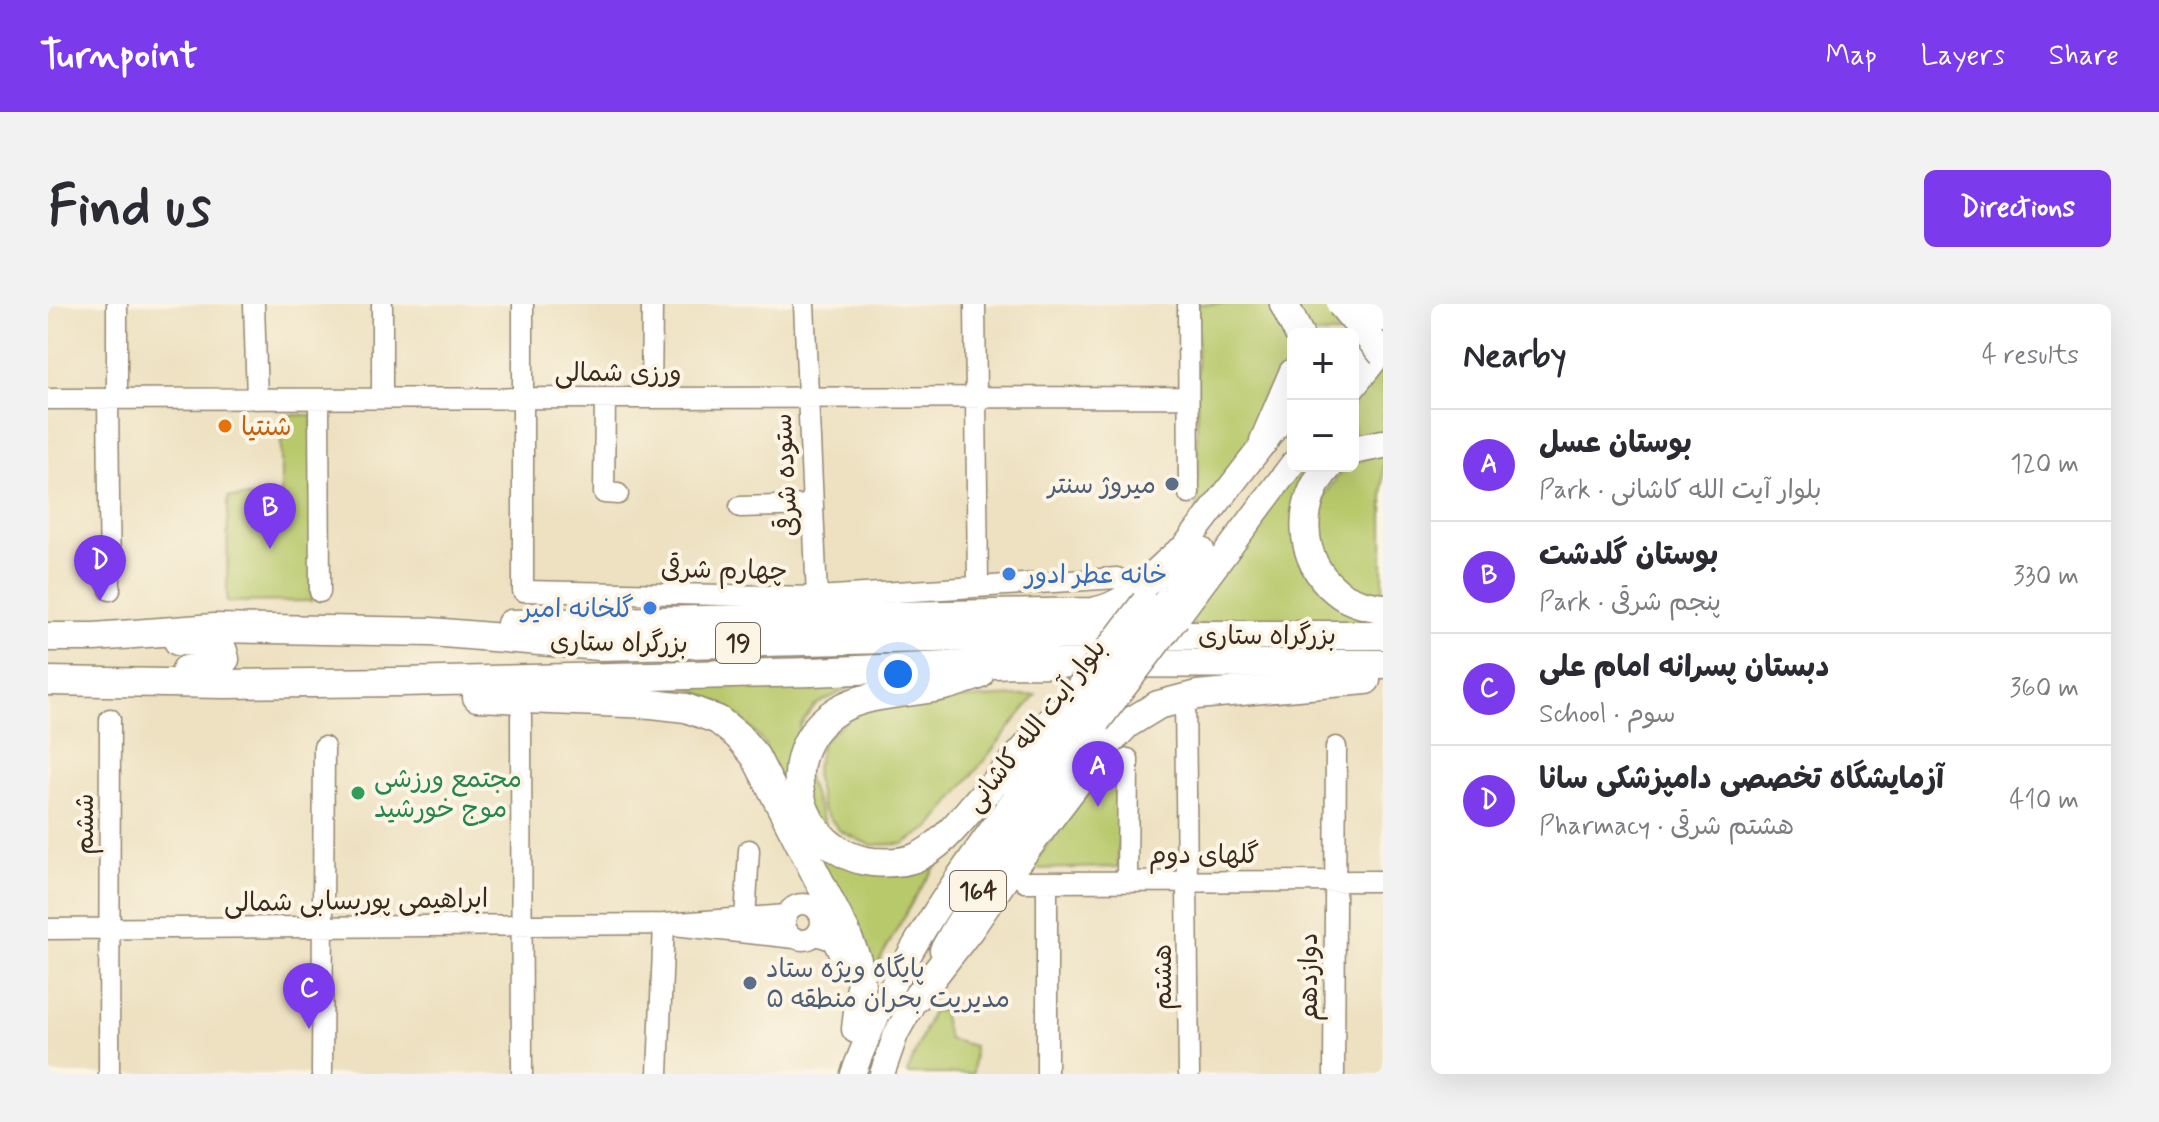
<!DOCTYPE html>
<html lang="en">
<head>
<meta charset="utf-8">
<style>
  :root { --surface:#fff; --page:#f2f2f3; --text:#2b2b33; --muted:#7c7c81; --line:#e1e1e2; --accent:#7c3aed }
  body { margin:0; font-family:Mynerve,"Playpen Sans Arabic",sans-serif; background:var(--page); color:var(--text) }
  .controls { position:absolute; right:24px; top:24px; display:grid; overflow:hidden; border-radius:12px; box-shadow:0 8px 32px #0002 }
  .controls button { width:72px; height:72px; display:grid; place-items:center; padding:0; border:0; border-bottom:2px solid var(--line); background:var(--surface); color:var(--text); font:40px sans-serif }
  .you { position:absolute; left:850px; top:370px; width:28px; height:28px; margin:-20px; border:6px solid #fff; border-radius:50%; background:#1a73e8; box-shadow:0 0 0 12px #1a73e833 }
  .badge { display:grid; place-items:center; width:52px; height:52px; border-radius:50%; background:var(--accent); color:#fff; font-size:26px; font-weight:700 }
  .pin { position:absolute; translate:-50% -66px; filter:drop-shadow(0 2px 4px #0008) }
  .pin::after { content:''; position:absolute; top:42px; width:28px; height:24px; background:inherit; clip-path:polygon(0 0,100% 0,50% 100%) }
  .list { margin:0; padding:0; list-style:none }
  h2 { display:flex; justify-content:space-between; align-items:center; height:104px; margin:0; padding:0 32px; font-size:34px }
  h2 small { font-size:26px; font-weight:400; color:var(--muted) }
  .list li { display:grid; grid-template-columns:52px 1fr auto; gap:24px; align-items:center; box-sizing:border-box; height:112px; padding:0 32px; border-top:2px solid var(--line) }
  .list b { display:block; font-size:30px; white-space:nowrap }
  .list p { margin:0; font-size:26px; white-space:nowrap; color:var(--muted) }
  .list em { font-size:26px; font-style:normal; color:var(--muted) }
  .map { position:relative; flex:none; width:1335px; height:770px; overflow:hidden; border-radius:12px }
  header { display:flex; align-items:center; gap:48px; box-sizing:border-box; height:112px; padding:0 40px; background:var(--accent); color:#fff }
  header strong { font-size:38px }
  nav { display:flex; gap:44px; margin-inline-start:auto; font-size:28px }
  .intro { display:flex; align-items:center; justify-content:space-between; box-sizing:border-box; height:192px; padding:0 48px }
  h1 { margin:0; font-size:56px }
  .button { padding:20px 36px; border-radius:12px; background:var(--accent); color:#fff; font-size:28px; font-weight:700 }
  main { display:flex; gap:48px; padding:0 48px }
  aside { flex:1; background:var(--surface); border-radius:12px; box-shadow:0 8px 32px #0002 }
  .map>svg:first-child { display:block }
  .green { fill:#b8c96c; stroke:#7a7a45; stroke-width:2 }
  .lines { fill:none; stroke-linecap:round; stroke-linejoin:round }
  .minor-casing { stroke:#948670; stroke-width:23 }
  .major-casing { stroke:#948670; stroke-width:27 }
  .highway-casing { stroke:#948670; stroke-width:31 }
  .minor { stroke:#fff; stroke-width:20 }
  .major { stroke:#fff; stroke-width:24 }
  .highway { stroke:#fff; stroke-width:28 }
  .major-bridge-casing { stroke:#948670; stroke-width:27; stroke-linecap:butt }
  .highway-bridge-casing { stroke:#948670; stroke-width:31; stroke-linecap:butt }
  .major-bridge { stroke:#fff; stroke-width:24 }
  .highway-bridge { stroke:#fff; stroke-width:28 }
  .food-dot { fill:#e8710a; stroke:#fcf5e5; stroke-width:3 }
  .service-dot { fill:#5c6f8a; stroke:#fcf5e5; stroke-width:3 }
  .shop-dot { fill:#3f7fe0; stroke:#fcf5e5; stroke-width:3 }
  .leisure-dot { fill:#2e9e5b; stroke:#fcf5e5; stroke-width:3 }
  .labels { text-anchor:middle; stroke-width:8; stroke-linejoin:round; paint-order:stroke }
  .shield { fill:#fcf5e5; stroke:#75675a; stroke-width:2 }
  .shield-label { font-size:24px; font-weight:bold; fill:#3b2a1e }
  .street-label { font-size:26px; fill:#3b2a1e; stroke:#fcf5e5 }
  .food-label { font-size:26px; fill:#c56008; stroke:#fcf5e5; text-anchor:start }
  .service-label { font-size:26px; fill:#4e5e75; stroke:#fcf5e5; text-anchor:end }
  .shop-label { font-size:26px; fill:#366cbe; stroke:#fcf5e5; text-anchor:start }
  .leisure-label { font-size:26px; fill:#27864d; stroke:#fcf5e5; text-anchor:start }
</style>
</head>
<body>
<header>
<strong>Turnpoint</strong>
<nav><a>Map</a><a>Layers</a><a>Share</a></nav>
</header>
<div class="intro"><h1>Find us</h1><a class="button">Directions</a></div>
<main>
<div class="map">
<svg width="1335" height="770" viewBox="0 0 1335 770">
  <rect width="100%" height="100%" fill="#fcf5e5"/>
  <filter id="ink" filterUnits="userSpaceOnUse"><feTurbulence type="fractalNoise" baseFrequency=".0125" numOctaves="2"/><feDisplacementMap in="SourceGraphic" scale="16" xChannelSelector="R" yChannelSelector="G"/><feConvolveMatrix kernelMatrix="1 2 1 2 8 2 1 2 1" color-interpolation-filters="sRGB"/></filter>
  <filter id="wash" filterUnits="userSpaceOnUse"><feTurbulence type="fractalNoise" baseFrequency=".006" numOctaves="4" result="noise"/><feDisplacementMap in="SourceGraphic" scale="32" xChannelSelector="R" yChannelSelector="G"/><feGaussianBlur stdDeviation="1.8" result="paint"/><feColorMatrix in="noise" values="0 0 0 0 0 0 0 0 0 0 0 0 0 0 0 0 0 1.4 0 .05"/><feComposite in="paint" operator="in"/></filter>
  <g filter="url(#wash)">
    <rect width="100%" height="100%" fill="#ede1c1"/>
    <path class="green" d="M1149 0H1229L1244 35 1241 63 1211 133 1149 214Z
      M1246 0H1279L1298 23 1293 30H1259Z
      M1329 64 1335 71V133L1305 138V94Z
      M233 111H264V297L179 298 180 193H233Z
      M1335 148V296L1305 288 1271 249 1269 235 1272 197 1293 168 1305 162V159Z
      M1250 162H1272L1251 234 1335 321H1133Z
      M822 374 767 401 752 422 747 443 792 559 904 537 866 595 820 677 716 440C690 406 673 399 636 381Z
      M988 391 883 523 855 540 822 541 792 527 774 504 767 470 774 437 806 410 838 399Z
      M1074 442 1070 563 981 565Z
      M884 707H894L900 735 926 742 925 770H859Z"/>
  </g>
  <g filter="url(#ink)">
    <g class="lines">
      <defs>
        <path id="minor" d="M69 0V95
          M206 0 209 95
          M475 0V287L769 293 1069 274
          M756 0 769 293
          M927 0 930 282
          M1140 0 1141 190
          M334 94V0
          M557 94 556 189 570 190
          M603 94 604 0
          M0 95 1139 93
          M60 95 62 286
          M271 95 272 288
          M692 203 764 201
          M1137 393 1141 770
          M473 412 474 770
          M1079 576 1080 455
          M977 578 1335 577
          M999 578V770
          M737 618a18 18 0 1 1 36 0a18 18 0 1 1-36 0Z
          M739 611 616 620 747 634
          M697 616 701 546
          M0 625 616 620 610 770
          M768 631 784 636 792 651
          M61 770 62 415
          M274 770 276 443
          M1286 770 1288 443"/>
        <path id="major" d="M1305 51 1331 18
          M1305 84 1335 46
          M1122 261 1229 122
          M1112 304 1154 246
          M1129 314 1245 159
          M894 646C938 566 996 493 1050 418
          M805 770C855 634 945 522 1032 409
          M834 770 848 730 877 678"/>
        <path id="highway" d="M1236 0 1251 30
          M1216 137 1245 69
          M1305 146 1335 140
          M1281 162C1248 197 1249 255 1288 287 1301 298 1318 302 1335 304
          M463 320 1044 308C1082 302 1103 271 1132 248
          M0 333H46L166 324 383 328 552 342 1015 331H1335
          M130 337 152 338 175 347 177 355 167 364 138 366
          M931 371C919 375 908 379 896 382 862 390 820 388 790 406 722 447 748 549 825 558 838 559 854 559 867 554 895 542 914 514 933 493 961 463 988 433 1015 403
          M0 377 176 380 354 378 764 368 969 359 1335 360
          M429 393 604 400 638 404 670 416 690 432 707 452 797 627 809 656 813 681 808 725
          M869 693 921 626 960 569 1053 447 1079 420 1110 401 1149 391 1318 376"/>
      </defs>
      <use href="#minor" class="minor-casing"/>
      <use href="#major" class="major-casing"/>
      <use href="#highway" class="highway-casing"/>
      <use href="#minor" class="minor"/>
      <use href="#major" class="major"/>
      <use href="#highway" class="highway"/>
      <defs>
        <path id="major-bridge" d="M1015 403 1096 297
          M1032 409 1112 304
          M1050 418 1129 314"/>
        <path id="highway-bridge" d="M1293 0 1335 50
          M1324 0 1335 13"/>
      </defs>
      <use href="#major-bridge" class="major-bridge-casing"/>
      <use href="#highway-bridge" class="highway-bridge-casing"/>
      <use href="#major-bridge" class="major-bridge"/>
      <use href="#highway-bridge" class="highway-bridge"/>
    </g>
  </g>
  <circle class="food-dot" cx="177" cy="122" r="8"/>
  <g class="service-dot">
    <circle cx="1124" cy="180" r="8"/>
    <circle cx="702" cy="679" r="8"/>
  </g>
  <g class="shop-dot">
    <circle cx="961" cy="270" r="8"/>
    <circle cx="602" cy="304" r="8"/>
  </g>
  <circle class="leisure-dot" cx="310" cy="489" r="8"/>
  <g class="labels">
    <g class="shield">
      <rect x="668" y="319" width="44" height="40" rx="6"/>
      <rect x="902" y="567" width="56" height="40" rx="6"/>
    </g>
    <g class="shield-label">
      <text x="690" y="347">19</text>
      <text x="930" y="595">164</text>
    </g>
    <g class="street-label">
      <text x="570" y="77">ورزی شمالی</text>
      <text transform="translate(737 171) rotate(-93)" y="9">ستوده شرقی</text>
      <text transform="translate(676 265) rotate(1)" y="9">چهارم شرقی</text>
      <text x="1219" y="340">بزرگراه ستاری</text>
      <text transform="translate(571 338) rotate(1)" y="9">بزرگراه ستاری</text>
      <text transform="translate(987 421) rotate(-52)" y="9">بلوار آیت الله کاشانی</text>
      <text transform="translate(36 520) rotate(-90)" y="9">ششم</text>
      <text x="1156" y="559">گلهای دوم</text>
      <text transform="translate(308 596) rotate(-1)" y="9">ابراهیمی پوربسابی شمالی</text>
      <text transform="translate(1114 673) rotate(-90)" y="9">هشتم</text>
      <text transform="translate(1260 673) rotate(-90)" y="9">دوازدهم</text>
    </g>
    <g class="food-label">
      <text x="193" y="131">شنتیا</text>
    </g>
    <g class="service-label">
      <text x="1108" y="189">میروژ سنتر</text>
      <text x="718" y="673" text-anchor="start">پایگاه ویژه ستاد<tspan x="718" dy="30">مدیریت بحران منطقه ۵</tspan></text>
    </g>
    <g class="shop-label">
      <text x="977" y="279">خانه عطر ادور</text>
      <text x="586" y="313" text-anchor="end">گلخانه امیر</text>
    </g>
    <g class="leisure-label">
      <text x="326" y="483">مجتمع ورزشی<tspan x="326" dy="30">موج خورشید</tspan></text>
    </g>
  </g>
</svg>
<div class="controls">
<button>+</button>
<button>−</button>
</div>
<div class="you"></div>
<div class="pin badge" style="left:1050px;top:503px">A</div>
<div class="pin badge" style="left:222px;top:245px">B</div>
<div class="pin badge" style="left:261px;top:725px">C</div>
<div class="pin badge" style="left:52px;top:297px">D</div>
</div>
<aside>
<h2>Nearby<small>4 results</small></h2>
<ul class="list">
<li><span class="badge">A</span><div><b>بوستان عسل</b><p>Park · بلوار آیت الله کاشانی</p></div><em>120 m</em></li>
<li><span class="badge">B</span><div><b>بوستان گلدشت</b><p>Park · پنجم شرقی</p></div><em>330 m</em></li>
<li><span class="badge">C</span><div><b>دبستان پسرانه امام علی</b><p>School · سوم</p></div><em>360 m</em></li>
<li><span class="badge">D</span><div><b>آزمایشگاه تخصصی دامپزشکی سانا</b><p>Pharmacy · هشتم شرقی</p></div><em>410 m</em></li>
</ul>
</aside>
</main>
</body>
</html>
